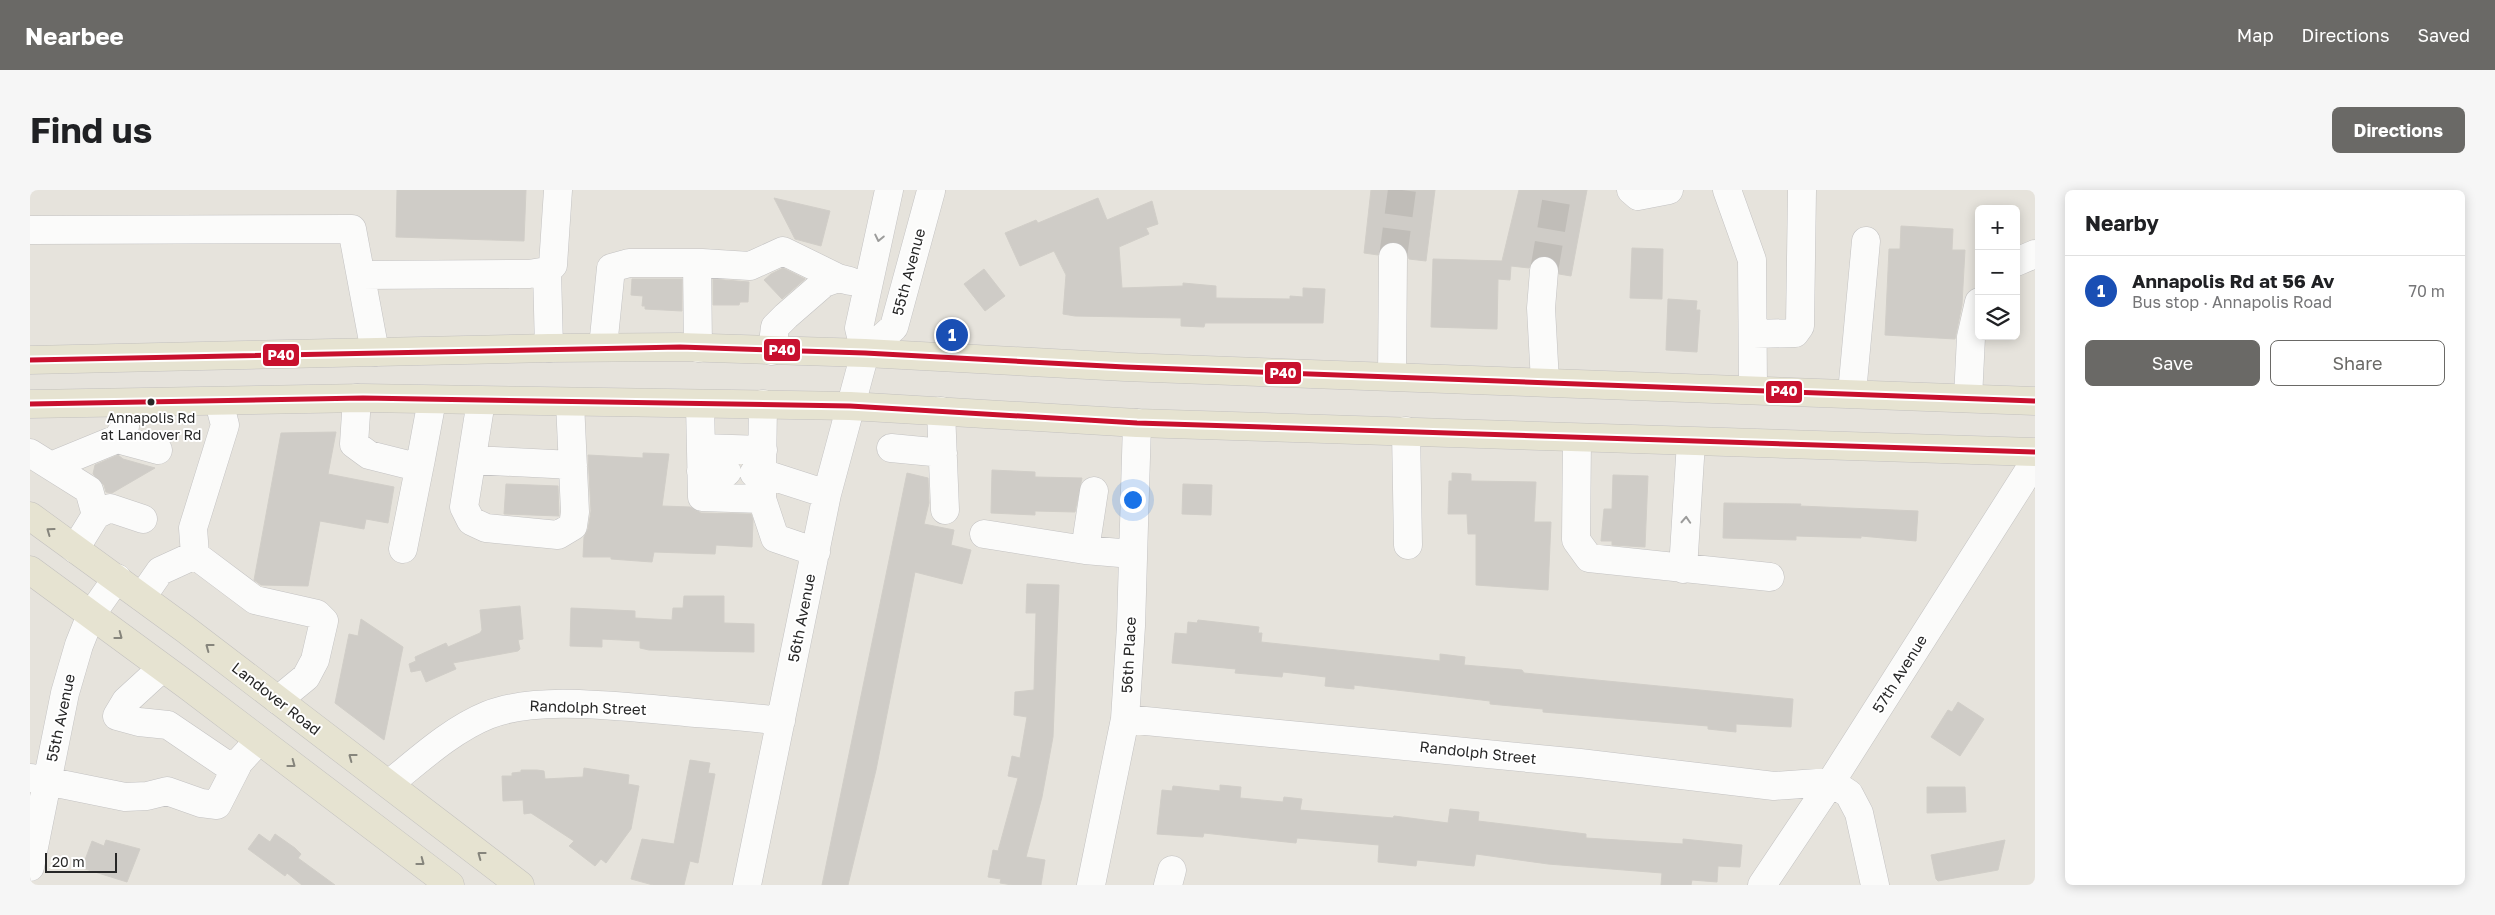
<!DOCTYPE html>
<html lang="en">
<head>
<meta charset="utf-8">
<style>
  :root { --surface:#fff; --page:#f6f6f6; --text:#202124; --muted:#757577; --line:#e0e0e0; --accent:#6a6966 }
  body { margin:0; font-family:"Golos Text",sans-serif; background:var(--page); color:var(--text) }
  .controls { position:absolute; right:15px; top:15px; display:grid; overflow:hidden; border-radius:8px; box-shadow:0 2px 12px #0003 }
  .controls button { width:45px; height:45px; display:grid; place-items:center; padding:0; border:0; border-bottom:1px solid var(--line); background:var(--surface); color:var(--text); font:25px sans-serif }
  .scale { position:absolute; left:15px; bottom:12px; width:72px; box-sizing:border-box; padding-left:5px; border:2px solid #272727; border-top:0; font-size:14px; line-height:18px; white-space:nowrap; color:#272727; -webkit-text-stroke:4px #fff; paint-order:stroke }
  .you { position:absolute; left:1102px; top:309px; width:18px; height:18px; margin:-12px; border:4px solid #fff; border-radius:50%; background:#1a73e8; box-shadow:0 0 0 8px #1a73e833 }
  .badge { display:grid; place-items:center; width:32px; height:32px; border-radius:50%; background:var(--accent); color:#fff; font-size:16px; font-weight:700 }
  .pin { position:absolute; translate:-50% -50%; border:2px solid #fff; box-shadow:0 1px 5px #0006 }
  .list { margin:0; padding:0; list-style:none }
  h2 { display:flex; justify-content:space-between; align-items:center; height:65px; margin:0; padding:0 20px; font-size:21px }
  h2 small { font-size:16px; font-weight:400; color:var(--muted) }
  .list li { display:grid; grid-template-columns:32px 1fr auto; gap:15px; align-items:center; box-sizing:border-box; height:70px; padding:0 20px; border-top:1px solid var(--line) }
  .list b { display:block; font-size:19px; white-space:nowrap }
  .list p { margin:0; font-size:16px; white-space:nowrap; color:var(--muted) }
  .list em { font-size:16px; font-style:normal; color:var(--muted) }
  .actions { display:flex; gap:10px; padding:15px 20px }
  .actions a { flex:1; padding:11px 0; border:1px solid var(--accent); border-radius:8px; text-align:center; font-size:18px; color:var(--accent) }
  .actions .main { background:var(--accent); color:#fff }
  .icon { flex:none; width:28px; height:28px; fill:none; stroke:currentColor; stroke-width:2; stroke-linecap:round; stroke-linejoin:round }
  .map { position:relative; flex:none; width:2005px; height:695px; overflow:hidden; border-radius:8px }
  header { display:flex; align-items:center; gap:30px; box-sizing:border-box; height:70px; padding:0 25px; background:var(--accent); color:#fff }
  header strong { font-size:24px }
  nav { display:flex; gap:28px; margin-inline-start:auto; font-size:18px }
  .intro { display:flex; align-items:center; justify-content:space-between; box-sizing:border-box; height:120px; padding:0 30px }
  h1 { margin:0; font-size:35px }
  .button { padding:12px 22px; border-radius:8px; background:var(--accent); color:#fff; font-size:18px; font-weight:700 }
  main { display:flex; gap:30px; padding:0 30px }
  aside { flex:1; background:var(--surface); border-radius:8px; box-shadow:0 2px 12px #0003 }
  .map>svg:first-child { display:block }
  .building { fill:#cfccc7; stroke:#d1cec8 }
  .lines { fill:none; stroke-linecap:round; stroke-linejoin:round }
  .minor-tunnel { stroke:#c0bdb8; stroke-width:28; stroke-dasharray:28 14; stroke-linecap:butt }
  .minor-casing { stroke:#c3c2c2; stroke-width:29 }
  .major-casing { stroke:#c3c1bf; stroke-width:29 }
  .minor { stroke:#fbfbfa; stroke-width:28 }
  .major { stroke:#e6e3d1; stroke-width:28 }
  .bus-1-casing { stroke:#fff; stroke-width:9 }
  .bus-1 { stroke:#c8102e; stroke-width:5 }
  .oneway { stroke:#9c9c9b }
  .oneway2 { stroke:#86857c }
  .bus-dot { fill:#272727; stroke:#fff; stroke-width:2 }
  .labels { text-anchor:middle; stroke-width:4; stroke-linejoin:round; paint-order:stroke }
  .bus-label { font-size:14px; fill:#272727; stroke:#fff }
  .street-label { font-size:15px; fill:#272727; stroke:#fff }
  .line-badge { stroke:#fff; stroke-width:2 }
  .badge-label { font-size:14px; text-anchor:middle; font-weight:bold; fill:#fff }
</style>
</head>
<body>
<header>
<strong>Nearbee</strong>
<nav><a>Map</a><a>Directions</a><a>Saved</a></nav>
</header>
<div class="intro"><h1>Find us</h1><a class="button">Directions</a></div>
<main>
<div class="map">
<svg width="2005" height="695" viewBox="0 0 2005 695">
  <rect width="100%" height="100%" fill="#e6e3dc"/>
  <path class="building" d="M367 0H496L494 51 366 47Z
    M1341 0H1405L1396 71 1379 69 1376 59 1370 53 1364 51 1355 54 1348 65 1334 63Z
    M1489 0H1557L1541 86 1529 84 1528 74 1522 68 1516 66 1507 67 1499 78 1481 76 1480 90 1468 89 1467 139 1401 137 1403 69 1472 71Z
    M744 8 800 21 791 56 765 49Z
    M1068 8 1077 30 1122 11 1128 34 1116 38 1119 44 1089 57 1092 98 1153 96V93L1186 96V108L1260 109V106L1273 107V98L1295 99 1293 133H1175L1174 137 1151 136V128L1045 126 1033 124 1036 85 1024 61 990 76 975 43 1006 30 1008 33Z
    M1871 36 1923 39 1922 60H1935L1932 115 1925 149 1855 145 1859 59H1870Z
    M1602 58 1633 59 1632 109 1600 108Z
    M753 78 775 89 752 109 734 90 741 84Z
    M954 79 975 106 955 121 934 94Z
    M602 89H652V121L615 119V116H612L613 106 601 105Z
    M683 89 719 92 718 112H710L709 115H683Z
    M1638 109 1667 111 1666 120H1670L1667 162 1636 160Z
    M306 242 298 284 364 297 358 333 336 329 334 339 290 331 278 396 231 395 224 390 251 243Z
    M613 263 639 264 632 316 660 317 671 323 721 324 723 330 722 357 686 355 685 364 624 362 622 372 581 369V367H553L554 347 558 339 561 321 558 265 613 268Z
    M88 265 93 269 125 278 82 303 76 302 74 295 63 284 65 275Z
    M962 280 1005 282V287L1052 288 1045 322 1005 321V325L961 323Z
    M877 283 898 288 899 313 894 334 924 340 921 355 941 360 932 394 885 382 846 580 818 695H792Z
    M1422 283 1441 284V291L1506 292 1504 332H1521L1518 400 1446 395V344H1438L1437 324H1418L1419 291H1422Z
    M1583 285 1618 286 1615 357 1582 355V351H1571L1574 319H1582Z
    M476 294 528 296 529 326 474 324Z
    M1153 294 1182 295 1181 325 1152 324Z
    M1694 313 1771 314 1770 316 1888 321 1886 351 1831 346V348L1766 346V350L1693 348Z
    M997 394 1029 395 1023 547 1012 607 996 667 1015 670 1011 695H982L970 693 971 689 958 687 963 660 968 661 988 588 978 586 982 566 990 568 997 527 984 525 985 502 1004 500 1006 423H996Z
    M654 406H694V433L724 434V462L619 460 610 458V451L572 449V457L540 456 541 418 605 421V428L642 430 643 418H653Z
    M490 416 493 449 488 450 490 459 488 461 423 473 426 479 396 492 391 480 381 482 379 474 386 471 385 467 416 453 418 457 450 443 452 440 450 420Z
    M331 429 373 457 354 550 305 513 319 444 328 446Z
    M1168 430 1229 437 1228 443H1232L1231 452 1410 471V464L1435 467 1434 475 1492 480 1494 483 1763 509 1761 537 1706 534V542L1678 539V536L1513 522V519L1460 514V511L1324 495V499L1295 496 1296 487 1253 482 1252 487 1205 483 1206 479 1142 473 1145 443 1157 444 1158 432 1167 433Z
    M1928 512 1954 529 1930 566 1901 547 1918 520 1922 522Z
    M660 570 680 573 678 583 685 584 668 673 660 671 654 695H623L601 689 612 649 644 654Z
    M554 578 599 585 598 594 609 596 601 639 576 673 571 669 565 676 539 656 544 651 501 623 494 624 493 610 473 611 472 586H482V583L491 582V580H507L514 581 515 589 553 587Z
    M1190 595 1211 597 1210 608 1253 612 1254 607 1272 609 1270 620 1363 628 1364 626 1418 633 1420 619 1449 622 1448 631 1556 644V648L1653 654V649L1712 655 1710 677 1688 676 1687 692 1662 690 1661 695H1631L1632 683 1518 674 1446 664 1444 676 1387 670 1386 676 1348 672 1349 655 1267 648 1266 653 1247 651 1174 643 1173 647 1127 644 1132 600 1142 601 1143 596 1190 601Z
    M1897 597H1935L1936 622 1897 623Z
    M229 644 240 652 245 644 265 658 271 664 268 668 305 695H272L257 683 255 686 218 659Z
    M76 650 110 659 97 692 52 678 62 651 74 656Z
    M1975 650 1968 680 1908 691 1906 689 1901 665Z"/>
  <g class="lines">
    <path class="minor-tunnel" d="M1363 67 1372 0
      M1514 81 1528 0"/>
    <defs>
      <path id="minor" d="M1601 0 1608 6 1639 0
        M1697 0 1722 70 1723 199
        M0 40 322 39 345 162
        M1986 72 2005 64
        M667 73 668 158
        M517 81 519 158
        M1514 81 1511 118 1515 192
        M331 85 499 84 517 81 523 75 528 0
        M1723 144 1765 143 1770 136 1772 0
        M573 157 581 78 599 73H672L720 76 753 61 808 88
        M742 161 745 137 756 126 794 93 808 88 820 91
        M835 163 864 137 901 1
        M1362 186 1363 67
        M1822 203 1836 51
        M327 208 324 254 339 265 383 276 391 269 402 210
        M1938 208 1941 147 1949 112
        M451 211 434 317 441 331 456 338 528 345 543 336 545 322 540 212
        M189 212 195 235 163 338 165 365 225 410 287 424 294 431 285 470 276 487 248 510
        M670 214 672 307 732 309 745 348 786 362
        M911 221 915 320
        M1376 241 1378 355
        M1547 248 1546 350 1559 368 1740 387
        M87 249 128 260
        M671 258 733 260
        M861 258 913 263
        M0 263 59 300 66 325 45 359
        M442 270 543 275
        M21 276 87 249 95 237V213
        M671 281 697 282
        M724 283H732L733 214
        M1064 301 1055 360 1102 364
        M732 309V283L797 304
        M66 325 80 318 113 329
        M954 344 1055 360
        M373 359 391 269
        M1653 379 1661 252
        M112 407 130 381 165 365
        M132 478 96 511 87 526 109 532 138 535 197 575 209 572 220 560
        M1095 529 1550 573 1744 596 1801 592 1819 604 1829 623 1845 695
        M1 588 95 607 117 606 137 601 171 613 187 615 209 572
        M359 594C389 570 421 540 458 525 506 506 582 516 634 520 673 524 712 526 751 531
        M0 677 35 503 49 455 61 425 87 388
        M717 695 797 304 835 163 829 138 859 0
        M1061 695 1095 529 1101 436 1107 233
        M1138 695 1142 680
        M1732 695 1801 592 2005 271"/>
      <path id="major" d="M0 170 519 158 650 157 835 163 1095 177 2005 211
        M0 214 333 208 820 216 1107 233 2005 262
        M0 326 155 439 490 695
        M0 380 158 496 420 695"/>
    </defs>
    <use href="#minor" class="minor-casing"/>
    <use href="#major" class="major-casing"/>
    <use href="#minor" class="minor"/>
    <use href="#major" class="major"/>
    <defs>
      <path id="bus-1" d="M0 170 650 157 835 163 1095 177 2005 211
        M0 214 333 208 820 216 1107 233 2005 262"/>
    </defs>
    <use href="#bus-1" class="bus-1-casing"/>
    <use href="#bus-1" class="bus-1"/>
  </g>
  <defs><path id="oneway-chevron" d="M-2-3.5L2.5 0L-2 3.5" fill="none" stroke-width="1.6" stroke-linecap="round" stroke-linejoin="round" transform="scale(1.25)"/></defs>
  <g class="oneway">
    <use href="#oneway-chevron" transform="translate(849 48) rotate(102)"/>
    <use href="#oneway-chevron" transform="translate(1656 330) rotate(-87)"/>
  </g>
  <g class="oneway2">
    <use href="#oneway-chevron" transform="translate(20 341) rotate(-144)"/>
    <use href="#oneway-chevron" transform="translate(89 446) rotate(37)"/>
    <use href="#oneway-chevron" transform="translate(179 457) rotate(-143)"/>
    <use href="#oneway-chevron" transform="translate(322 567) rotate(-143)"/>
    <use href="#oneway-chevron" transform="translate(262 574) rotate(37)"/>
    <use href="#oneway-chevron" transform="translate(451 665) rotate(-143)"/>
    <use href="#oneway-chevron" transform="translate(391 672) rotate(37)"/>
  </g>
  <circle class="bus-dot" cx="121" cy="212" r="4.5"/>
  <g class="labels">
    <g class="bus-label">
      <text x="121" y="233">Annapolis Rd<tspan x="121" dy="17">at Landover Rd</tspan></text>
    </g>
    <g class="street-label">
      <text transform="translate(879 82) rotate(-75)" y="5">55th Avenue</text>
      <text transform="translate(772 428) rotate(-79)" y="5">56th Avenue</text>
      <text transform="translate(1099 465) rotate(-87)" y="5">56th Place</text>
      <text transform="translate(1870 484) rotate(-58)" y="5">57th Avenue</text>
      <text transform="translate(246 509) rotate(38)" y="5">Landover Road</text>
      <text transform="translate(558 518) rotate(2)" y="5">Randolph Street</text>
      <text transform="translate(31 528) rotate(-78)" y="5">55th Avenue</text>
      <text transform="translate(1448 563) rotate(6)" y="5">Randolph Street</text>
    </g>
  </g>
  <g class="line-badge">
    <rect x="733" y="148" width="38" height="24" rx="5" fill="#c8102e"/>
    <rect x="232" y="153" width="38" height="24" rx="5" fill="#c8102e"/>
    <rect x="1234" y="171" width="38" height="24" rx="5" fill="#c8102e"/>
    <rect x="1735" y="190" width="38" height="24" rx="5" fill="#c8102e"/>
  </g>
  <g class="badge-label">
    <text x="752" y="165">P40</text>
    <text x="251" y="170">P40</text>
    <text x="1253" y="188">P40</text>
    <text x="1754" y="206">P40</text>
  </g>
</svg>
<div class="controls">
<button>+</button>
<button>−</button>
<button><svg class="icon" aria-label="layers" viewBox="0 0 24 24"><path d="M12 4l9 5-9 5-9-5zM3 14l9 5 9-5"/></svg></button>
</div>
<div class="scale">20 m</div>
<div class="you"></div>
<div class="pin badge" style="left:922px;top:145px;background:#1a4fb4">1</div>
</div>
<aside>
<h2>Nearby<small></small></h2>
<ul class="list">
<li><span class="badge" style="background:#1a4fb4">1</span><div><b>Annapolis Rd at 56 Av</b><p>Bus stop · Annapolis Road</p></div><em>70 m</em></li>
</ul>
<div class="actions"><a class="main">Save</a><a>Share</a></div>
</aside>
</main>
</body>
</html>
